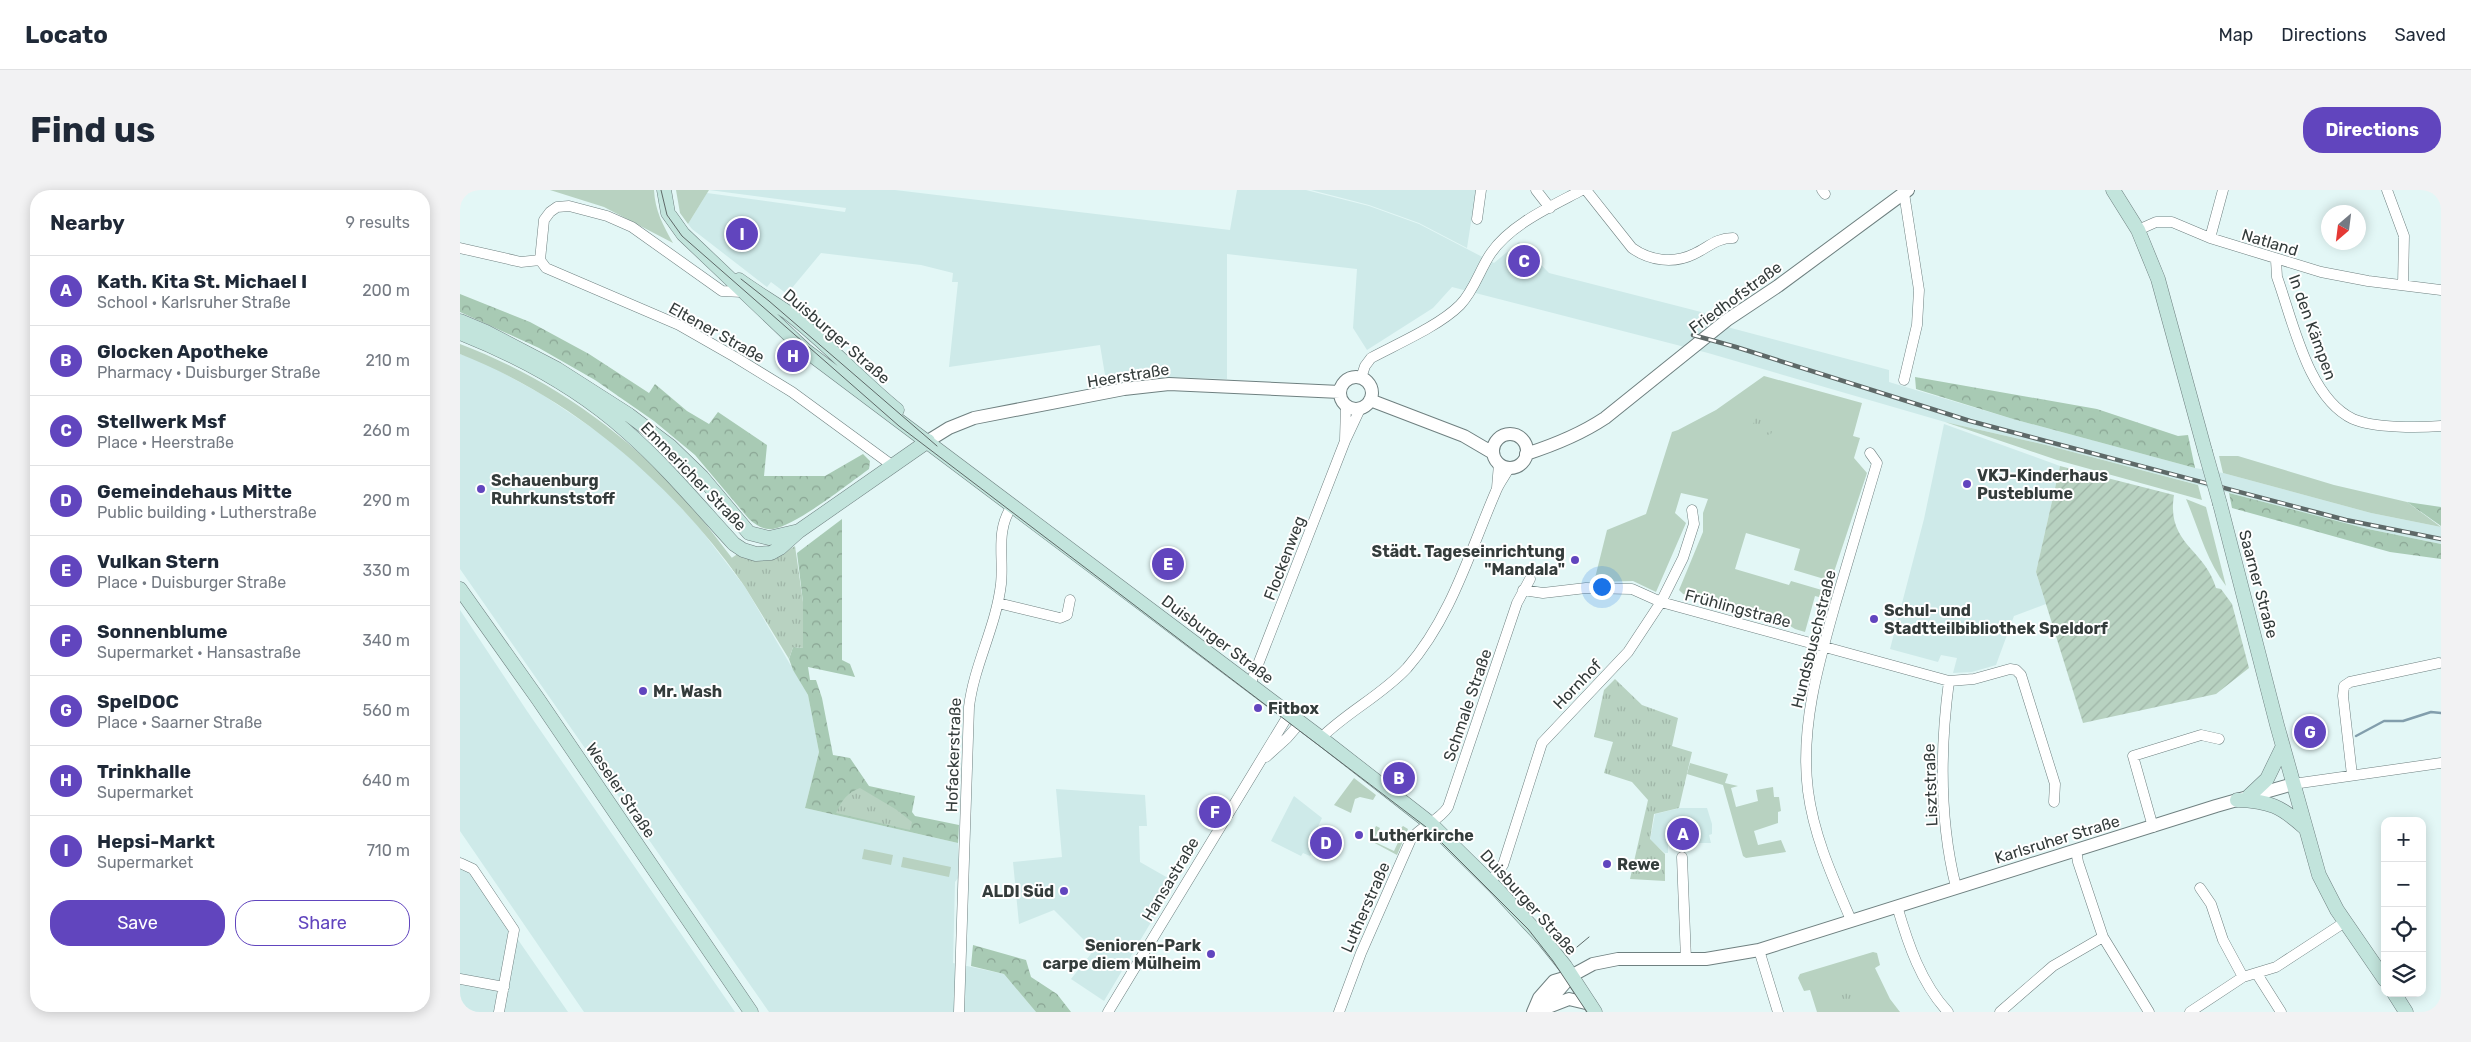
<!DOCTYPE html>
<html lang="en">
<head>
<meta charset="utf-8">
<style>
  :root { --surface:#fff; --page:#f2f2f3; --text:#1f2937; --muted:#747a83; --line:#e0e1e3; --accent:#6145be }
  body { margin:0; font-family:Rubik,sans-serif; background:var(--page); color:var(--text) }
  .controls { position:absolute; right:15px; bottom:15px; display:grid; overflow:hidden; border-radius:10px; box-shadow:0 2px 12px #0003 }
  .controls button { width:45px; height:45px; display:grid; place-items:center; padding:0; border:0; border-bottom:1px solid var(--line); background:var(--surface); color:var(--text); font:25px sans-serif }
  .compass { position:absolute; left:1861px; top:15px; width:45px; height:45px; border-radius:50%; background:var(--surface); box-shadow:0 2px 12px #0003; rotate:208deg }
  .you { position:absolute; left:1141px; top:396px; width:18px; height:18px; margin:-12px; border:4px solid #fff; border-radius:50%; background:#1a73e8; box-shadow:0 0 0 8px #1a73e833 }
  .badge { display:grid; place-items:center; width:32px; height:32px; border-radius:50%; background:var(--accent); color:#fff; font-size:16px; font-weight:700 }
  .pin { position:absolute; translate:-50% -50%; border:2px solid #fff; box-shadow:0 1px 5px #0006 }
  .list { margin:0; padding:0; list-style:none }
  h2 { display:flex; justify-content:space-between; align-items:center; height:65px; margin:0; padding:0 20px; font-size:21px }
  h2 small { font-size:16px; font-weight:400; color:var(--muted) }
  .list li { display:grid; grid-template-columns:32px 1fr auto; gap:15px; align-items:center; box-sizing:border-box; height:70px; padding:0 20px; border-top:1px solid var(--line) }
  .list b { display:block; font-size:19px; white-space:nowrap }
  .list p { margin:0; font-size:16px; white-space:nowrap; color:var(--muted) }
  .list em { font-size:16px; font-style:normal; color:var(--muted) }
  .actions { display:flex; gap:10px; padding:15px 20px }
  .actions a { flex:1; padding:11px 0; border:1px solid var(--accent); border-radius:20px; text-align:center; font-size:18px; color:var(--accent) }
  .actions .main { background:var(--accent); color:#fff }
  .icon { flex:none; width:28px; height:28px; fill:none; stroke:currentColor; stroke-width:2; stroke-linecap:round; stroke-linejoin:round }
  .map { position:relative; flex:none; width:1981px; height:822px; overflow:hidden; border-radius:20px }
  header { display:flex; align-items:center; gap:30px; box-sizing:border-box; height:70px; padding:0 25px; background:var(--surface); border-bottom:1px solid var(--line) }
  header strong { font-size:24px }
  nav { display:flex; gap:28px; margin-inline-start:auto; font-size:18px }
  .intro { display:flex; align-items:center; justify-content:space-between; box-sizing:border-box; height:120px; padding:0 30px }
  h1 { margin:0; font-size:35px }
  .button { padding:12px 22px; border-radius:20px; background:var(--accent); color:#fff; font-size:18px; font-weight:700 }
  main { display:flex; gap:30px; padding:0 30px }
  aside { flex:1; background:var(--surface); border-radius:20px; box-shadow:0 2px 12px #0003 }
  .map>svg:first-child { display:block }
  .built { fill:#ceeae9 }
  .grass { fill:#b8d2c1 }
  .forest { fill:url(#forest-crowns) }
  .park { fill:url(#park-tufts) }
  .garden { fill:url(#garden-furrows) }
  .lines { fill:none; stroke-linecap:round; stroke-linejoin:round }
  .stream { stroke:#829eac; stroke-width:2.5 }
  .minor-casing { stroke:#6f8080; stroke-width:11 }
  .tertiary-casing { stroke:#6f8080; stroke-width:14 }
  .secondary-casing { stroke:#6f8080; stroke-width:15 }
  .minor { stroke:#fff; stroke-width:10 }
  .tertiary { stroke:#fff; stroke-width:12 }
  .secondary { stroke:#c2e4dc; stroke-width:14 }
  .tram { stroke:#5e6968; stroke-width:1 }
  .rail-casing { stroke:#5e6968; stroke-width:4.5 }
  .rail { stroke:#fff; stroke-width:2.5; stroke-dasharray:8; stroke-linecap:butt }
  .secondary-bridge-casing { stroke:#6f8080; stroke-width:15; stroke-linecap:butt }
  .secondary-bridge { stroke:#c2e4dc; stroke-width:14 }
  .poi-dot { fill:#6145be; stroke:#fff; stroke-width:2 }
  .labels { text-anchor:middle; stroke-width:4; stroke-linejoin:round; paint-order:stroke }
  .street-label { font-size:16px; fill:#343c3b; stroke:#fff }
  .poi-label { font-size:16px; font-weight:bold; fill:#343c3b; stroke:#fff; text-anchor:start }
</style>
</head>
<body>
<header>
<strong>Locato</strong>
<nav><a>Map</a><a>Directions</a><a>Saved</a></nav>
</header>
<div class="intro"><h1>Find us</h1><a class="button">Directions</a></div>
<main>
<aside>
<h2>Nearby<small>9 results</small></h2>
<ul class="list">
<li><span class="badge">A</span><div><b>Kath. Kita St. Michael I</b><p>School · Karlsruher Straße</p></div><em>200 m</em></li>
<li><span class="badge">B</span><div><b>Glocken Apotheke</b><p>Pharmacy · Duisburger Straße</p></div><em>210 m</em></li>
<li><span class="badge">C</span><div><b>Stellwerk Msf</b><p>Place · Heerstraße</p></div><em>260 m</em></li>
<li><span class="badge">D</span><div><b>Gemeindehaus Mitte</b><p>Public building · Lutherstraße</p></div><em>290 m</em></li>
<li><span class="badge">E</span><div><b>Vulkan Stern</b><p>Place · Duisburger Straße</p></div><em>330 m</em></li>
<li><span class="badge">F</span><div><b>Sonnenblume</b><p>Supermarket · Hansastraße</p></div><em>340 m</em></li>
<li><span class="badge">G</span><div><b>SpelDOC</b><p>Place · Saarner Straße</p></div><em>560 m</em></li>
<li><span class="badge">H</span><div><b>Trinkhalle</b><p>Supermarket</p></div><em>640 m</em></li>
<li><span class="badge">I</span><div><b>Hepsi-Markt</b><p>Supermarket</p></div><em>710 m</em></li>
</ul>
<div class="actions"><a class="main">Save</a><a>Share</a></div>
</aside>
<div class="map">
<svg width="1981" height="822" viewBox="0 0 1981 822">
  <defs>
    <pattern id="forest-crowns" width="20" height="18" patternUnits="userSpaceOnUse" patternTransform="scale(1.25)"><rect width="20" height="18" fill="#a8cab4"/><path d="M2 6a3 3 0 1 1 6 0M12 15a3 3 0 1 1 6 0" fill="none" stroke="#8aa594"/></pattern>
    <pattern id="park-tufts" width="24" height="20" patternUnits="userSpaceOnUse" patternTransform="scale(1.25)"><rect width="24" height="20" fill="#b8d2c1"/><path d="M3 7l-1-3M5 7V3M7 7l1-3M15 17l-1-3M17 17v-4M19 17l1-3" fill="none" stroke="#9fb5a7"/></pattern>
    <pattern id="garden-furrows" width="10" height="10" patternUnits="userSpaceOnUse" patternTransform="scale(1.25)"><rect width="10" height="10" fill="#b8d2c1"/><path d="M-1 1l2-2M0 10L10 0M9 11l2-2" fill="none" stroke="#9fb5a7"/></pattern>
  </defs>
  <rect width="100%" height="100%" fill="#e3f7f6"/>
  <path class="built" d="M249 0H435L770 40 777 0H846L909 16 959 34 1034 73 1059 52 1089 83 1245 123 1250 132 1271 138 1429 180V192L1553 229 1735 278 1763 283 1911 323 1981 337V354L1908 339 1586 255 1485 232 1248 163 992 97 973 118 907 160 893 138 897 79 767 64V189L645 185 640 155 489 177 498 92H492L493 83 461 75 361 63 327 104 311 92 307 97 232 39 228 34 247 3 385 22 386 18Z
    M851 0H1016L1007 58 959 33 909 15Z
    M0 164 23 172 83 205 147 248 195 290 238 336 285 397 348 505 359 562 345 618 498 653V688L495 692 493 773 544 784 576 822H309L0 379Z
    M1484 234 1600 276 1576 382 1586 414 1554 426 1536 475 1512 482 1493 483 1497 468 1481 465 1478 472 1430 459 1464 329Z
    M0 420 67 521 275 822H124L0 641Z
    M596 599 685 605 687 636H679L680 672 715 692 644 811 611 789 634 760 594 720 559 734 553 672 602 667Z
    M834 606 862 628 855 643 861 646 850 666 843 663 841 666 811 651Z
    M1220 618H1247L1252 634V644L1249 645 1251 653H1230V635H1217V663L1215 655 1208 654V663H1205L1190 650 1195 624Z
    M0 666 108 822H0Z"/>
  <path class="grass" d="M90 0H194C195 21 203 35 213 53L144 17Z
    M216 0H249L228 34 220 23Z
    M0 154C87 187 168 243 229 314 244 331 258 350 272 368L280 374 281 391C210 292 114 209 0 164Z
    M1304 186 1402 213 1393 246 1400 248 1394 268 1407 283 1371 391 1334 380 1340 359 1286 343 1275 379 1329 395 1331 391 1372 403 1370 410 1355 406 1345 442 1335 439 1322 431 1223 404 1219 400 1243 342V323L1248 309 1221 303 1215 323 1226 333 1196 402 1173 391 1134 392 1147 340 1186 324 1212 242 1218 240 1256 220Z
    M1485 232 1586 255 1738 295 1742 310 1597 270Z
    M1759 266H1778L1874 295 1947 312 1981 337 1911 323 1763 283Z
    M1726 309 1746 317 1766 396C1746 370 1739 339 1726 309Z
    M1230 573 1268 584 1265 593 1278 596 1271 598 1276 617 1298 611 1296 600 1313 597 1314 607H1319L1321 621 1318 622V633L1294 641 1298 655 1321 650 1326 662 1286 668 1283 666 1263 595 1227 584Z
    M894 588 916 605 913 610 900 607 895 609 891 623 874 615Z
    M916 636 920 638 913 651 934 661 941 646 936 643 943 636 948 639 937 665 909 650Z
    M404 659 433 665 431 675 402 669Z
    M443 667 491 677 489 687 441 677Z
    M1413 762 1417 763 1420 775 1415 778 1430 809 1440 822H1357L1350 800 1344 801 1338 788 1340 784Z"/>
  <path class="forest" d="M0 104 70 132 129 164 189 203 195 194 227 221 249 234 258 222 307 255 304 286H365L403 264 410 271 409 279C388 294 337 335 313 339 303 340 296 335 289 329L235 265 194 231 135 190 79 158 0 122Z
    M1455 187 1637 219 1718 246 1728 245 1735 278 1553 229 1456 199Z
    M1769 303 1908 339 1981 354V369L1930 362 1772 318Z
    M1947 312 1981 317V336Z
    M382 329V470L390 474 395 487 348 477 350 490H356L362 508 373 565 390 568 409 596 455 606 452 622 455 626 499 635 498 653 345 618 359 562 348 505 333 480 329 469 333 457 343 458V412L337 363Z
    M513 755 566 770 571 787 597 804 611 822H576L544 784 511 776Z"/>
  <path class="park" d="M1296 227 1308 230 1315 235 1311 244 1298 247 1290 242Z
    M335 356 343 412V458L333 457 329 469 285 397 267 371 279 363 319 366Z
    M1155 489 1182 515 1218 528 1212 556 1232 562 1219 618 1194 624 1190 649 1205 664V691L1170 689 1188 610 1172 592 1144 583 1153 552 1134 547 1144 500Z
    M400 598 437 620 452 632 450 640 376 623C382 610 387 603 400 598Z
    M1392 801 1396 809 1393 817 1396 822H1377L1376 807Z"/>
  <path class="garden" d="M1600 276 1714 305C1706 354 1745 359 1756 398L1761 399 1772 414 1789 478 1756 504 1623 533 1576 382Z"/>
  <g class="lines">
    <path class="stream" d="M1896 546 1924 531H1943L1971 522 1981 523"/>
    <defs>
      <path id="minor" d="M1076 0 1090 18
        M1126 0 1172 58C1190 71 1214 74 1234 64 1249 57 1256 48 1273 48
        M1362 0 1365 4
        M1927 0 1944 46 1943 95
        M1444 3 1459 100 1457 135 1444 190
        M1017 29 1021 0
        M1678 40 1696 32H1712L1750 48 1861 82 1908 91 1981 100
        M1750 48 1763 0
        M0 58 61 72 80 70
        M1816 70 1817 87C1833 131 1848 208 1893 229 1914 238 1958 238 1981 236
        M282 102 262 101 172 37 147 26 109 16 97 17 90 22 84 30 80 70 86 78 219 135 275 167 332 202 433 276
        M901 188 905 176 911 168C937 154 979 136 1000 115 1014 101 1020 79 1031 63 1051 34 1092 16 1122 0
        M885 250 886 216
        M1037 298 1039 274
        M1063 400 1083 403 1126 398 1172 399 1201 412 1489 491 1514 489 1550 479 1556 480 1561 485 1595 594 1594 612
        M538 413 600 428 607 425 610 410
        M1489 491C1480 559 1479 629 1496 697
        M790 495 885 251 900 219
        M861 548C887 522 922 505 947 478 991 428 1010 361 1036 301 1039 293 1045 286 1049 278
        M806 567 827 548 840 533
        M1892 585 1883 506 1884 496 1890 492 1979 473
        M1833 594 1981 573
        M1693 637 1673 566 1741 545 1759 549
        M1616 660 1618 672 1643 747 1689 822
        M1222 667 1226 770
        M0 673 13 679 54 740 39 822
        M1030 692 1043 675 1082 553 1168 462 1201 412 1223 368 1234 334 1232 320
        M1740 698 1751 714 1763 750 1783 787
        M1437 716C1448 754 1461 793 1488 822
        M1391 730C1373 688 1354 647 1348 601 1340 538 1358 475 1375 415 1389 367 1403 320 1417 273L1410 263
        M1299 760 1318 822
        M1797 784 1821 822
        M0 789 44 797
        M499 822 509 517C514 475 536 437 541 394 544 367 535 341 552 316
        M648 822 829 524
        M879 822 901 763 951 649C962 635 978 632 988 617L1057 413 1070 389
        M1540 822 1593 776 1643 747
        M1730 822 1783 787 1816 777 1885 732"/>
      <path id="tertiary" d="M880 203a16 16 0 1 1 32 0a16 16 0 1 1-32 0Z
        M910 210 1004 246 1033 263
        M1033 261a17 17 0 1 1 34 0a17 17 0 1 1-34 0Z
        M468 251 489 238 514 228 664 199 709 194 880 202
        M1066 264C1094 255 1121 244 1145 228L1267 130 1318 96 1448 0
        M1085 816 1111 786
        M1083 819 1109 809 1130 814
        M1073 822 1079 808 1094 791 1111 786 1133 774 1158 769H1246L1299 760 1756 616 1833 594"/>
      <path id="secondary" d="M204 0 208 23 223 44 345 160 861 548 970 633 1035 697 1085 751 1105 776 1135 822
        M1653 0 1678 40 1698 89 1745 261
        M279 90C294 101 311 111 327 122 366 152 399 189 437 220
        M0 131 26 142 97 179 169 225 210 256 242 287 289 343 309 348 339 341
        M0 143C58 166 119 199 166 241 206 276 239 316 274 354L283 360 296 364 311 363 320 358 339 341 468 251
        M1760 314 1817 535 1859 685 1877 720 1925 790
        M0 399 78 509 291 822
        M1789 606 1807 589 1823 556
        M1777 610C1809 611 1821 616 1845 638
        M1934 803 1946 822"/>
    </defs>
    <use href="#minor" class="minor-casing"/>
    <use href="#tertiary" class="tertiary-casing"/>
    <use href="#secondary" class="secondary-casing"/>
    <use href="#minor" class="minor"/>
    <use href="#tertiary" class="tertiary"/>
    <use href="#secondary" class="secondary"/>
    <path class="tram" d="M201 0 207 25 222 46 439 236 966 637 1068 739 1093 771 1127 822
      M281 89 309 111 477 256
      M1117 757 1129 747"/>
    <defs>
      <path id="rail" d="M1233 145 1276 157 1510 231 1886 330 1981 349"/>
    </defs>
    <use href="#rail" class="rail-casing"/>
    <use href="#rail" class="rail"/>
    <defs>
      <path id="secondary-bridge" d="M1745 261 1760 314"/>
    </defs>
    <use href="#secondary-bridge" class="secondary-bridge-casing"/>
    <use href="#secondary-bridge" class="secondary-bridge"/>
  </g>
  <g class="poi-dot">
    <circle cx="1507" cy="294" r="5"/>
    <circle cx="21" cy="299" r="5"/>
    <circle cx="1115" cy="370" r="5"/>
    <circle cx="1414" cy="429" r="5"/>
    <circle cx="183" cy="501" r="5"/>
    <circle cx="798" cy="518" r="5"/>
    <circle cx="899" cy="645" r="5"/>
    <circle cx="1147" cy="674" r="5"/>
    <circle cx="604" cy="701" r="5"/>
    <circle cx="751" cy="764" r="5"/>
  </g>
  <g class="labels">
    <g class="street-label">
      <text transform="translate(1810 52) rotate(17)" y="6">Natland</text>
      <text transform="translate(1275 107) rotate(-36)" y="6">Friedhofstraße</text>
      <text transform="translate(1853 137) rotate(70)" y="6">In den Kämpen</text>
      <text transform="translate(257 142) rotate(29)" y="6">Eltener Straße</text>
      <text transform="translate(377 146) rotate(41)" y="6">Duisburger Straße</text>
      <text transform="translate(668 185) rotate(-9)" y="6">Heerstraße</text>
      <text transform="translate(234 286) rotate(46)" y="6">Emmericher Straße</text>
      <text transform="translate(824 368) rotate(-69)" y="6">Flockenweg</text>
      <text transform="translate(1799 394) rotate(75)" y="6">Saarner Straße</text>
      <text transform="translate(1278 418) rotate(15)" y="6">Frühlingstraße</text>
      <text transform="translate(758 449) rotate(37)" y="6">Duisburger Straße</text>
      <text transform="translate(1353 449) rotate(-76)" y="6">Hundsbuschstraße</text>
      <text transform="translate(1117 494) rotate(-46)" y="6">Hornhof</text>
      <text transform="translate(1007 515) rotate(-71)" y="6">Schmale Straße</text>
      <text transform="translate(493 565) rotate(-88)" y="6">Hofackerstraße</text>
      <text transform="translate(1470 595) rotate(-92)" y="6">Lisztstraße</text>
      <text transform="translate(161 600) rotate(56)" y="6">Weseler Straße</text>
      <text transform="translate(1597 649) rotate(-17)" y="6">Karlsruher Straße</text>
      <text transform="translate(710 689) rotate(-59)" y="6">Hansastraße</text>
      <text transform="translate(1069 712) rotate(48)" y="6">Duisburger Straße</text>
      <text transform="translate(905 717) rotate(-66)" y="6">Lutherstraße</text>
    </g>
    <g class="poi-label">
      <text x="1517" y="291">VKJ-Kinderhaus<tspan x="1517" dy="18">Pusteblume</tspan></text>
      <text x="31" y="296">Schauenburg<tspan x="31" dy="18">Ruhrkunststoff</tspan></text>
      <text x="1105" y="367" text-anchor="end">Städt. Tageseinrichtung<tspan x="1105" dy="18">"Mandala"</tspan></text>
      <text x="1424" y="426">Schul- und<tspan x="1424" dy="18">Stadtteilbibliothek Speldorf</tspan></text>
      <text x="193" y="507">Mr. Wash</text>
      <text x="808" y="524">Fitbox</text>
      <text x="909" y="651">Lutherkirche</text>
      <text x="1157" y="680">Rewe</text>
      <text x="594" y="707" text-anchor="end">ALDI Süd</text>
      <text x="741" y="761" text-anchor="end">Senioren-Park<tspan x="741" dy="18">carpe diem Mülheim</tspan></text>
    </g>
  </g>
</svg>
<div class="controls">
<button>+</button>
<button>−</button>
<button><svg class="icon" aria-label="locate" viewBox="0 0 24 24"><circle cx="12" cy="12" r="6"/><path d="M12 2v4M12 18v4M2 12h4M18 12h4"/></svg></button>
<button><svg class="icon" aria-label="layers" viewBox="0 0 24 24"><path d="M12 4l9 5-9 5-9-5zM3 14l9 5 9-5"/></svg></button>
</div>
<svg class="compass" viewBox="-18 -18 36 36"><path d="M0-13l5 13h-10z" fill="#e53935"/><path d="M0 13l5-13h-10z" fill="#747a83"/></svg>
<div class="you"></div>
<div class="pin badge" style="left:1223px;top:644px">A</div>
<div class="pin badge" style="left:939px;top:588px">B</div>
<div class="pin badge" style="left:1064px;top:71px">C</div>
<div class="pin badge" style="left:866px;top:653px">D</div>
<div class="pin badge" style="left:708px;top:374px">E</div>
<div class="pin badge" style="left:755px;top:622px">F</div>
<div class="pin badge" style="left:1850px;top:542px">G</div>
<div class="pin badge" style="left:333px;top:166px">H</div>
<div class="pin badge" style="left:282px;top:44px">I</div>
</div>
</main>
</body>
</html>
